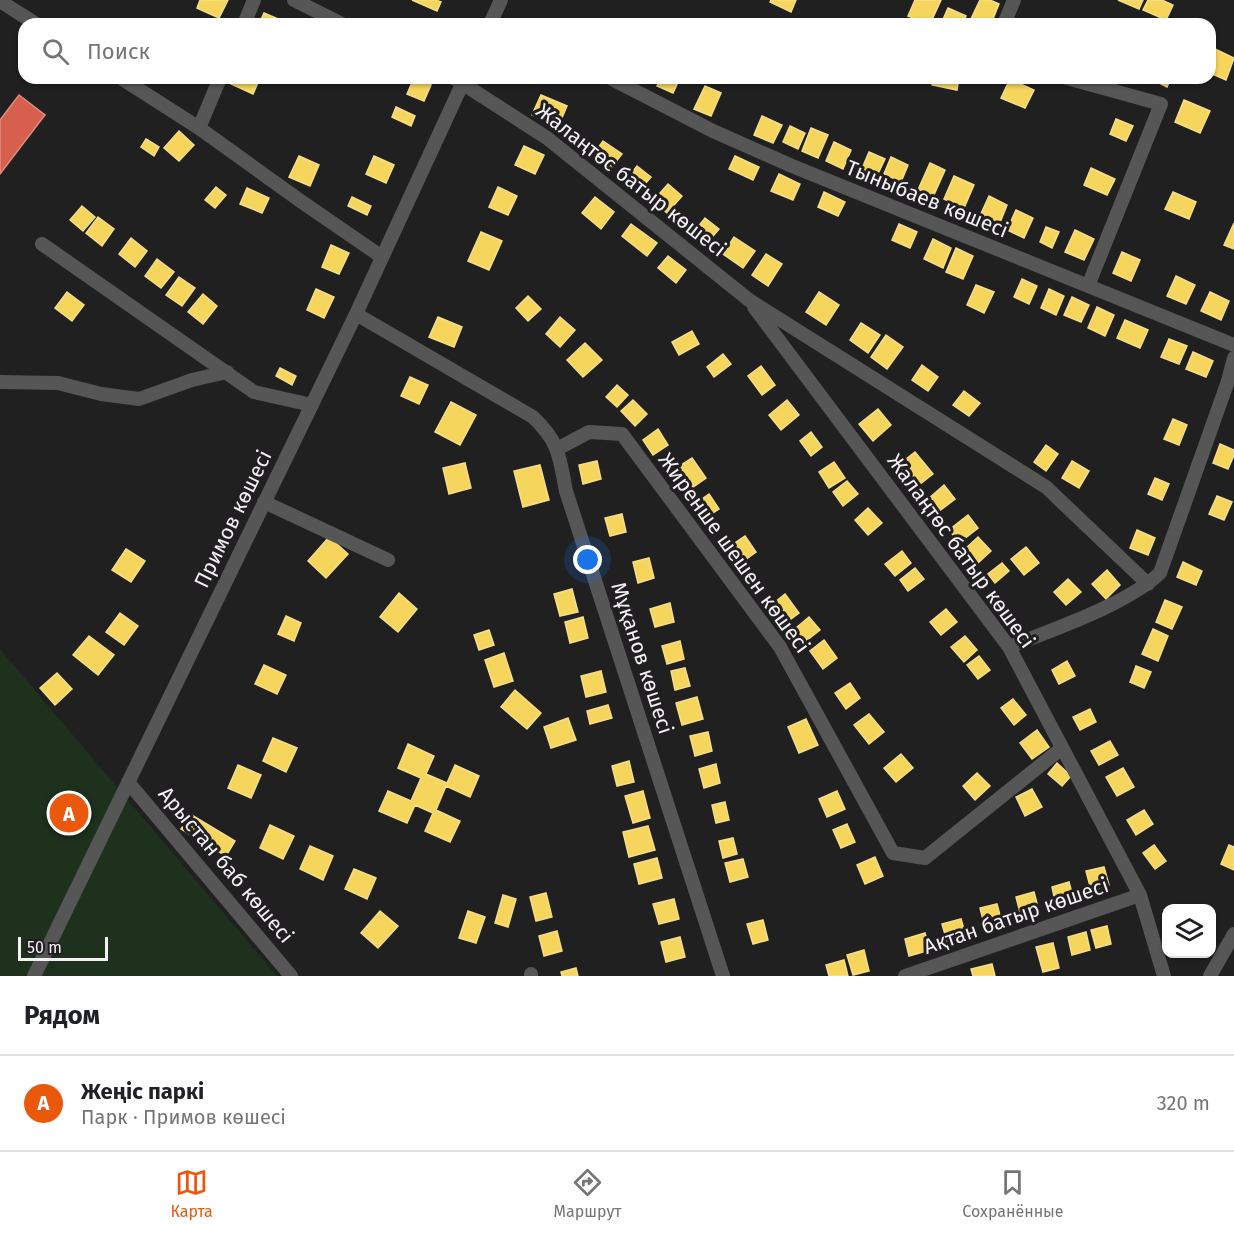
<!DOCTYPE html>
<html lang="ru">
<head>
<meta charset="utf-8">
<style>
  :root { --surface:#fff; --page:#f6f6f6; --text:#202124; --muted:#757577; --line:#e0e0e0; --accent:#ea580c }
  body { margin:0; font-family:"Fira Sans",sans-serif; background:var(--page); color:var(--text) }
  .controls { position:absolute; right:18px; bottom:18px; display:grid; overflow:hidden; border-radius:12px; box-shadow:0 2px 4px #0004 }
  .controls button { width:54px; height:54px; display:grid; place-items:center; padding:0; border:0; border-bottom:2px solid var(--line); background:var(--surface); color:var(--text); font:30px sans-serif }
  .scale { position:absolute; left:18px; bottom:15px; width:90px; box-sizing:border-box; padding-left:6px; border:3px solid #f3f1f3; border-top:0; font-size:16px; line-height:21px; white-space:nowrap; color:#f3f1f3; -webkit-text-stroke:4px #211f21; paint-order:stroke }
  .you { position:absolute; left:588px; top:560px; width:21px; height:21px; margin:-15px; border:4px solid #fff; border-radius:50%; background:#1a73e8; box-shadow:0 0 0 9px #1a73e833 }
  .badge { display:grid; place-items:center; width:39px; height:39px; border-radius:50%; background:var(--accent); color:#fff; font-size:20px; font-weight:700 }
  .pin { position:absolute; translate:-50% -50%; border:3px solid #fff; box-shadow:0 2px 6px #0006 }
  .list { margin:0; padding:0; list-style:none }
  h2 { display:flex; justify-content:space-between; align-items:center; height:78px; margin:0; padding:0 24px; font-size:26px }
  h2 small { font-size:20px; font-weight:400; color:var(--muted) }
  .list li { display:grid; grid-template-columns:39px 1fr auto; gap:18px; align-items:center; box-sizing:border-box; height:96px; padding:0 24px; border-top:2px solid var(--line) }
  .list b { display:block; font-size:22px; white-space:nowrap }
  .list p { margin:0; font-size:20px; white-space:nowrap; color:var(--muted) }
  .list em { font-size:20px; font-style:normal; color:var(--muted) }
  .icon { flex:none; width:33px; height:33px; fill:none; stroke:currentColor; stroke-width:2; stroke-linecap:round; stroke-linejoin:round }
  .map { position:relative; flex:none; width:1234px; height:976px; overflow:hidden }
  .search { position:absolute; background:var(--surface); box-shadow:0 2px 4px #0004; left:18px; right:18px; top:18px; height:66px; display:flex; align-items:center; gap:15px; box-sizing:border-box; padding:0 21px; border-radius:18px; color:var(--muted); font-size:22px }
  .sheet { height:174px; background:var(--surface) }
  nav { display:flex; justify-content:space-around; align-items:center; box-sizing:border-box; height:84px; border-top:2px solid var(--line); background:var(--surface); font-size:16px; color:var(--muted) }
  nav a { display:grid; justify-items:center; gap:3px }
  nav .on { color:var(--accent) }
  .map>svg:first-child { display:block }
  .green { fill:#1d311d }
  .homes { fill:#f6d55c; stroke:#f5dd89; stroke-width:1.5 }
  .shops { fill:#d6604d; stroke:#df8c7f; stroke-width:1.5 }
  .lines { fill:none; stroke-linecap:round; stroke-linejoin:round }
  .street { stroke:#565656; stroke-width:14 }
  .labels { text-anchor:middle; stroke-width:6; stroke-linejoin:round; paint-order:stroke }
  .street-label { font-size:21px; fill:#f3f1f3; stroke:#211f21 }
</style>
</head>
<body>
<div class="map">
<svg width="1234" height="976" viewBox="0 0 1234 976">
  <rect width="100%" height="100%" fill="#202020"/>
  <path class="green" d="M0 649 277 976H0Z"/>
  <path class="homes" d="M200 0H228L219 18 197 8Z
    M412 0H436L441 2 437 11Z
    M771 0H796L791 12 770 2Z
    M915 0H941L930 24 908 16Z
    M980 0H990L999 4 991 24H982L971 19Z
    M1118 0H1143L1139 9Z
    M1148 0H1162L1173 5 1166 20 1143 10Z
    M948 8 966 16 963 24H941Z
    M264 13 285 22 284 24H259Z
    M1215 49 1234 58 1226 80 1210 73V61Z
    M234 78H260L253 94 231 84Z
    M414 78 431 85 424 101 407 94Z
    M661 78H680L673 93 657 86Z
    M933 78H959L957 90 932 85Z
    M1151 78H1171L1167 87 1151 79Z
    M1010 79 1034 90 1025 108 1001 98Z
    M705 86 721 93 711 116 694 109Z
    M541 95 567 106 558 127 532 115Z
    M1184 100 1210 111 1200 133 1175 122Z
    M396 107 415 116 411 126 392 117Z
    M762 116 782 125 773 143 754 135Z
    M1116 119 1133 126 1126 141 1110 134Z
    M790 126 805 133 798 149 783 142Z
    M811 128 828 135 818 158 802 151Z
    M179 131 194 145 179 161 164 148Z
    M146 139 159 147 154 156 141 147Z
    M603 141 622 154 611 168 593 155Z
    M834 142 851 150 843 169 826 161Z
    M524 146 544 155 535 174 515 165Z
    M869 152 885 159 876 178 861 171Z
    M299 156 319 165 310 186 289 177Z
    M374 156 394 165 386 183 366 174Z
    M735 156 759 167 753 180 729 169Z
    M891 157 908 165 901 182 884 174Z
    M930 163 945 170 933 197 918 190Z
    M637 166 651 177 639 191 626 180Z
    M1091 168 1115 179 1107 195 1084 185Z
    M779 174 800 184 793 200 771 191Z
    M954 176 974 185 964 208 944 199Z
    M668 184 682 196 667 213 653 201Z
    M216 187 226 195 215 208 205 200Z
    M498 187 517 196 508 215 489 207Z
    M247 188 269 198 262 213 240 204Z
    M824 192 845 202 838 216 818 207Z
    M1173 192 1196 202 1189 219 1165 209Z
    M989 196 1007 205 999 225 980 216Z
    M352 197 371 206 367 215 348 206Z
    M595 197 614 212 601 229 582 213Z
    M82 206 95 217 83 231 70 220Z
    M1016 210 1033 218 1024 238 1007 230Z
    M98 217 114 229 102 246 86 233Z
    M705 218 719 229 707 243 694 232Z
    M1234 223V249L1224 245Z
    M631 224 657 243 647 256 622 236Z
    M899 224 917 232 910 248 892 240Z
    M1046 227 1059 232 1052 248 1040 242Z
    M1075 230 1094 239 1084 260 1065 252Z
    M481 232 502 241 489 270 468 261Z
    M734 237 755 251 743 268 723 254Z
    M131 238 147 251 135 267 119 254Z
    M933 239 951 248 943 268 924 259Z
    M331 245 349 253 339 274 322 267Z
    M956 248 973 256 963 279 946 272Z
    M1122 252 1140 260 1131 281 1113 273Z
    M766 254 782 264 768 286 752 275Z
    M668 256 686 270 676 283 658 268Z
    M157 259 174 272 161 288 145 276Z
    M1176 276 1195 285 1186 304 1167 296Z
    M179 277 195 288 182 306 166 295Z
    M1022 279 1037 286 1029 304 1014 297Z
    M976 285 994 292 984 313 967 305Z
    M316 289 334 297 324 318 307 310Z
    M1049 289 1064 296 1056 315 1041 308Z
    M67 292 84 305 72 321 55 308Z
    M819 292 839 305 826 325 806 312Z
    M1210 292 1229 301 1221 320 1201 311Z
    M203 294 217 306 203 324 188 312Z
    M528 296 541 309 528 321 516 308Z
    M1072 297 1089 305 1081 322 1064 315Z
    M1097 307 1114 315 1105 336 1088 328Z
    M438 317 462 327 454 347 429 337Z
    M560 317 575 330 560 347 546 334Z
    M1125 320 1148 330 1140 348 1117 338Z
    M861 323 880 335 868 353 850 340Z
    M692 331 699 344 679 355 672 342Z
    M886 335 903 347 887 369 871 357Z
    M1169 339 1187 346 1179 364 1161 357Z
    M585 343 602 360 583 377 567 360Z
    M1193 352 1213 361 1206 377 1186 369Z
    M723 354 731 364 714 377 707 367Z
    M922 365 938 377 928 391 912 380Z
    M761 366 775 385 762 395 748 376Z
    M280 368 296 376 292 385 276 376Z
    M410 377 428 385 419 404 401 396Z
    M617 385 628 395 617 407 606 397Z
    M964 391 980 403 969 416 953 405Z
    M633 400 647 414 635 426 621 411Z
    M787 400 799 415 781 430 769 415Z
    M451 402 476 415 460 445 435 432Z
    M878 409 891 425 873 441 859 424Z
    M1173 419 1187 425 1179 445 1164 439Z
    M658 429 668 445 653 455 643 440Z
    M811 432 822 447 811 456 800 441Z
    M1220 444 1234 450V455L1228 469 1213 463Z
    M1046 445 1058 454 1046 471 1034 462Z
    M915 452 933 474 915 488 897 466Z
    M692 458 706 478 689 490 675 469Z
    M597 461 601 479 583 484 579 465Z
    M1072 461 1089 471 1079 488 1062 478Z
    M834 462 845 478 829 488 819 472Z
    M465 463 471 488 449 494 443 468Z
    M540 465 549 500 523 507 514 471Z
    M1155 478 1169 484 1162 500 1148 494Z
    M847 481 858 494 843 506 833 492Z
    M944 485 955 499 938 512 928 499Z
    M709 494 719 509 705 518 695 504Z
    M1217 496 1232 502 1224 520 1209 514Z
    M868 508 882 523 868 535 855 520Z
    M622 514 626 532 610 536 605 518Z
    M968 515 978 528 959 543 949 530Z
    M1137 530 1155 538 1148 555 1130 548Z
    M745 536 756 552 738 565 726 549Z
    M329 537 348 554 326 578 308 561Z
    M978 537 991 551 978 563 965 549Z
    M1026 547 1039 563 1024 575 1011 559Z
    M126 549 145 561 131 582 112 570Z
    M902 551 911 563 895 576 885 564Z
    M649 558 654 578 638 583 633 562Z
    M1183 562 1202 571 1196 585 1177 577Z
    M1002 563 1009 571 995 583 988 574Z
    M915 568 924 579 908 591 900 580Z
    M1107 570 1120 585 1106 599 1092 584Z
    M1068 579 1081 592 1066 605 1054 592Z
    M572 589 578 612 560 616 554 594Z
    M399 593 417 609 398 632 380 617Z
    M785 594 799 613 784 624 770 606Z
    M1165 600 1182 607 1172 629 1156 622Z
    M670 603 674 622 655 627 650 609Z
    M946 609 957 622 941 635 930 622Z
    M120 613 138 626 124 645 106 632Z
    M286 616 301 623 294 641 278 634Z
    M583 617 588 638 570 643 565 622Z
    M809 617 820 630 801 645 791 632Z
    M1153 629 1168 636 1158 661 1142 654Z
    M489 630 494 645 479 650 474 635Z
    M89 636 114 655 98 675 73 655Z
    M965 636 977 650 964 662 951 647Z
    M824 640 837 658 823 669 810 651Z
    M680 641 684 659 667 664 662 646Z
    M504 653 513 681 494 687 485 660Z
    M979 656 990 670 978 679 967 665Z
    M1067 661 1075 676 1059 684 1052 670Z
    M264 665 286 675 277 694 255 684Z
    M1136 666 1151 672 1144 688 1130 682Z
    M685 668 690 686 675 690 671 671Z
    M601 671 606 692 586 697 581 676Z
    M57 673 72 689 55 705 40 688Z
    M850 683 860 698 846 709 835 693Z
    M515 690 541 713 527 729 501 707Z
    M697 697 703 719 682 725 676 703Z
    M1013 699 1026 715 1014 725 1001 708Z
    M608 705 612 718 590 724 587 711Z
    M1090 709 1096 722 1080 730 1073 717Z
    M869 714 884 732 869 744 854 725Z
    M568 718 576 740 551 748 544 727Z
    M806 719 818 745 799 753 788 727Z
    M1037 730 1049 747 1032 759 1020 743Z
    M708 732 712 751 695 756 690 736Z
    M273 738 297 748 286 772 263 761Z
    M1110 741 1118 755 1099 765 1091 751Z
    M408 744 434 756 426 774 447 783 455 765 479 776 470 797 446 786 436 810 460 821 450 842 425 831 433 813 415 805 407 823 379 811 388 791 411 801 421 778 398 768Z
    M901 754 913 768 896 782 884 768Z
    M629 761 634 782 617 786 612 766Z
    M1057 763 1071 776 1062 786 1048 774Z
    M716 764 720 783 704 788 699 769Z
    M238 765 261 775 251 798 228 788Z
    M1123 768 1134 787 1117 796 1106 777Z
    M977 773 990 786 975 800 963 786Z
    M1032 789 1042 807 1025 816 1016 797Z
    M643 791 650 818 633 823 625 796Z
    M837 791 845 809 827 817 819 799Z
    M725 802 729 820 716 823 712 805Z
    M1144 810 1153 824 1136 835 1127 820Z
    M190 814 235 841 226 856 181 829Z
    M847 824 855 842 841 848 833 830Z
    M270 825 294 836 283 859 260 848Z
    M648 826 655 850 629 857 623 832Z
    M733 838 737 854 723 858 719 841Z
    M1154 845 1166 861 1155 869 1143 853Z
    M1229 845 1234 847V870L1221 864Z
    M310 846 333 856 323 880 300 869Z
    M875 857 883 876 865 884 857 865Z
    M657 858 662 878 639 884 634 864Z
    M743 859 748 877 730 882 725 863Z
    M1104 867 1109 885 1091 890 1086 871Z
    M354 869 376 878 367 899 345 889Z
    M1069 882 1073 897 1055 901 1052 887Z
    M1034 892 1039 911 1021 916 1016 897Z
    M546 893 552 917 536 921 530 897Z
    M503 895 516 899 508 927 495 923Z
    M674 899 679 919 659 924 653 904Z
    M997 904 1002 923 985 927 980 908Z
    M380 911 398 926 378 948 361 933Z
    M468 911 485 917 476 943 459 938Z
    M961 919 966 936 947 941 942 924Z
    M763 920 768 940 753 944 747 924Z
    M1107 926 1111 944 1096 948 1091 930Z
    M557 931 562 951 544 956 539 936Z
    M1086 932 1090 950 1072 955 1068 937Z
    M925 933 930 950 909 956 905 939Z
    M680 937 685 957 666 962 661 942Z
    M1053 943 1059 968 1043 972 1036 947Z
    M864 950 869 971 853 975 847 955Z
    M844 960 848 976H829L826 965Z
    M992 964 995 976H973L971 969Z
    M576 968 578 976H562L561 972Z"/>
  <path class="shops" d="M19 95 45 115 0 174V120Z"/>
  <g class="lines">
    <path class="street" d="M294 0 342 24
      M0 1 36 24
      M244 24 254 0
      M490 24 501 0
      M1004 24 1014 0
      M121 78 199 128 302 202 382 257
      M454 78 547 138 749 300 1046 487 1148 584
      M610 78 713 131 792 166 1234 345
      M1067 78 1161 104 1088 286
      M199 128 220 78
      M42 244 254 392 312 405
      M754 307 1009 647 1140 895 1164 976
      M356 314 533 417C560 443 559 456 566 491L723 976
      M0 382 58 383 101 394 139 399 192 380 227 372
      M557 449 589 432 622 434 780 647 893 853 925 858 1062 748
      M264 502 388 560
      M1009 647C1054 629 1126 605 1160 573L1228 381 1234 358
      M128 782 291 976
      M531 974V976
      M34 976 356 314 465 78
      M905 976 1140 895
      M1210 976 1234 934"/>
  </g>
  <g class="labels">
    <g class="street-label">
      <text transform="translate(631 180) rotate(38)" y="7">Жалаңтөс батыр көшесі</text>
      <text transform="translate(927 199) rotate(22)" y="7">Тыныбаев көшесі</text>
      <text transform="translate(233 519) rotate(-64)" y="7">Примов көшесі</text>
      <text transform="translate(961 551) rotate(54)" y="7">Жалаңтөс батыр көшесі</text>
      <text transform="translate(734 553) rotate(54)" y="7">Жиренше шешен көшесі</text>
      <text transform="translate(642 658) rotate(72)" y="7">Мұқанов көшесі</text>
      <text transform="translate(226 865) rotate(50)" y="7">Арыстан баб көшесі</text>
      <text transform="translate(1016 916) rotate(-19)" y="7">Ақтан батыр көшесі</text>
    </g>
  </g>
</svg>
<div class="controls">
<button><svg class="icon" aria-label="layers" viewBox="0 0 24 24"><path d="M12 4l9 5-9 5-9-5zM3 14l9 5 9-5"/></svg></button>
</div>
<div class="scale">50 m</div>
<div class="you"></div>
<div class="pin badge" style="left:69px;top:813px">A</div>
<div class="search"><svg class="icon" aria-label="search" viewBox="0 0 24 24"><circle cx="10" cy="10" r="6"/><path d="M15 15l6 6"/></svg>Поиск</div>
</div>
<section class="sheet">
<h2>Рядом<small></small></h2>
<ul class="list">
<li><span class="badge">A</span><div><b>Жеңіс паркі</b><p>Парк · Примов көшесі</p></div><em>320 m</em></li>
</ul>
</section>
<nav>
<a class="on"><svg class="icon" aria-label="map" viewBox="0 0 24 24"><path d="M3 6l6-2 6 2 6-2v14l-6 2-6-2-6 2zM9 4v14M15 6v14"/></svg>Карта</a>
<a><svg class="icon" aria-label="directions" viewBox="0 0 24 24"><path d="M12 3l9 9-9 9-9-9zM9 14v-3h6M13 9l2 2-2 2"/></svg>Маршрут</a>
<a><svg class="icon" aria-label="saved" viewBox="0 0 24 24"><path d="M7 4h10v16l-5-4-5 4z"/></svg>Сохранённые</a>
</nav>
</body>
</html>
